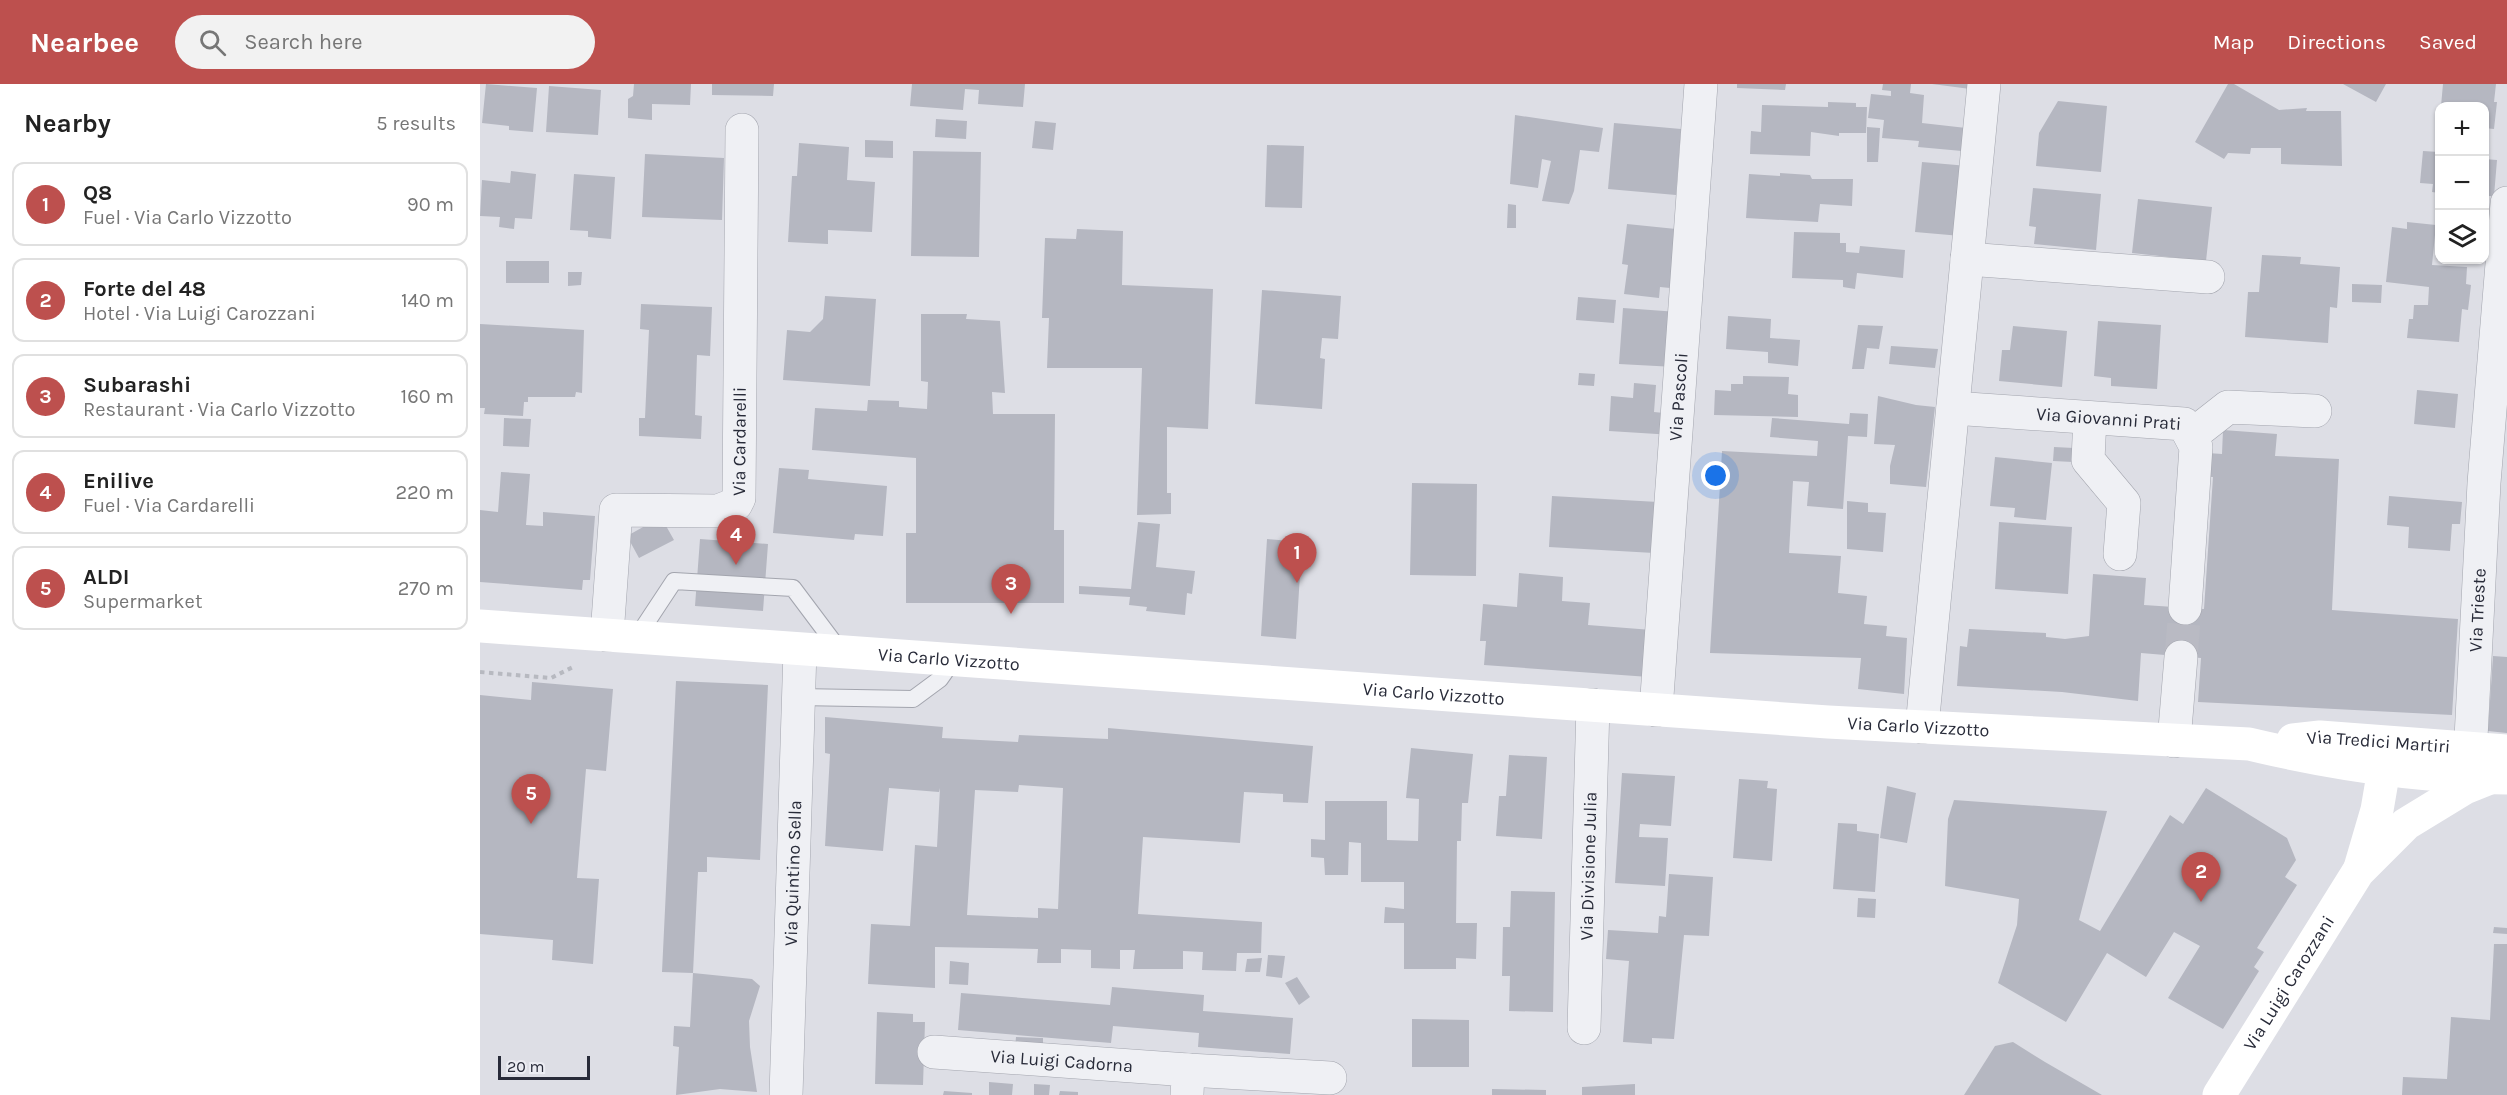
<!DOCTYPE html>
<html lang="en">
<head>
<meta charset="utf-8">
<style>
  :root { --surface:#fff; --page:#f2f2f2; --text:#222; --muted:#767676; --line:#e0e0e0; --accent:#bd504e }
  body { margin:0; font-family:Karla,sans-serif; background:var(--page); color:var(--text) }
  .controls { position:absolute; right:18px; top:18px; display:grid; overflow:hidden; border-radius:12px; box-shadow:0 2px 4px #0004 }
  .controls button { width:54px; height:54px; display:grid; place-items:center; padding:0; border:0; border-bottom:2px solid var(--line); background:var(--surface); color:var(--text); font:30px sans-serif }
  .scale { position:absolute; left:18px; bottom:15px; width:92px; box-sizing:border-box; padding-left:6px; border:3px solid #282b39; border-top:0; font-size:16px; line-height:21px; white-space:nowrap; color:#282b39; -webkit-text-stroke:4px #ecedf3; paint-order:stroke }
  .you { position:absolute; left:1236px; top:392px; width:21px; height:21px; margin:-15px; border:4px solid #fff; border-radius:50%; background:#1a73e8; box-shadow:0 0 0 9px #1a73e833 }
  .badge { display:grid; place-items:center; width:39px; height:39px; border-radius:50%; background:var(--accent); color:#fff; font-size:20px; font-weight:700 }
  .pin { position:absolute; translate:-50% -50px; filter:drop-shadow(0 2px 3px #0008) }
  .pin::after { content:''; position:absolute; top:32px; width:21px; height:18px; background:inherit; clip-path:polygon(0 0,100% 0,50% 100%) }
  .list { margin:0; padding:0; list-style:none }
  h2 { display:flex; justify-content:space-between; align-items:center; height:78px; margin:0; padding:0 24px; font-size:26px }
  h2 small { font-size:20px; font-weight:400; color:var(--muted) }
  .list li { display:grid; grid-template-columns:39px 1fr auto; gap:18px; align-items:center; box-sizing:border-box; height:84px; margin:0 12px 12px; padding:0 12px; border:2px solid var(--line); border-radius:12px }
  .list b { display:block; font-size:22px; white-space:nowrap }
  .list p { margin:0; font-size:20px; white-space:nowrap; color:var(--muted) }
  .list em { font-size:20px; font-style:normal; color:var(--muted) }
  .icon { flex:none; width:33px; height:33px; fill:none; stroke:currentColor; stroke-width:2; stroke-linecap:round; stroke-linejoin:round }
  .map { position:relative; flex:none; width:2027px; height:1011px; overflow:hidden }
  header { display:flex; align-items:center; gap:36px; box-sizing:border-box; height:84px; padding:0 30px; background:var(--accent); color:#fff }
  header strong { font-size:28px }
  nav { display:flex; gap:33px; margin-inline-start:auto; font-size:21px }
  .search { width:420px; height:54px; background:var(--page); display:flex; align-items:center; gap:15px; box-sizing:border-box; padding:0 21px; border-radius:33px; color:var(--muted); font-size:22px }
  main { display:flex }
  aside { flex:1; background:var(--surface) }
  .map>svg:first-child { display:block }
  .building { fill:#b5b7c1; fill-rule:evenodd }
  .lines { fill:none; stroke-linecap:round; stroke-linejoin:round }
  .street-tunnel { stroke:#b9bac3; stroke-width:33; stroke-dasharray:33 16; stroke-linecap:butt }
  .lane-casing { stroke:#a3a5ae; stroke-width:18 }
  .street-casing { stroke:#a3a5ae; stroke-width:34 }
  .path { stroke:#b7b9c0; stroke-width:4; stroke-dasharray:4.5 4.5; stroke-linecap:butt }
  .lane { stroke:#eff0f4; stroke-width:16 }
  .street { stroke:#eff0f4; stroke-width:33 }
  .secondary { stroke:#fff; stroke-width:33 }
  .labels { text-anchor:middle; stroke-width:6; stroke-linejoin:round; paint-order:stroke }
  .street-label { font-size:18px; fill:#282b39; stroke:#ecedf3 }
</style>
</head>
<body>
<header>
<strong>Nearbee</strong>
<div class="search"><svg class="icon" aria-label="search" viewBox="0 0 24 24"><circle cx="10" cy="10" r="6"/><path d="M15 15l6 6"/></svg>Search here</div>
<nav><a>Map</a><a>Directions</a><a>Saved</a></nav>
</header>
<main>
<aside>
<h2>Nearby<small>5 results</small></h2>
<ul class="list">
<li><span class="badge">1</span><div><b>Q8</b><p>Fuel · Via Carlo Vizzotto</p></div><em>90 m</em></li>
<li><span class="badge">2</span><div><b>Forte del 48</b><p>Hotel · Via Luigi Carozzani</p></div><em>140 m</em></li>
<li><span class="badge">3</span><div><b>Subarashi</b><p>Restaurant · Via Carlo Vizzotto</p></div><em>160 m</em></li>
<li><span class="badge">4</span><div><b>Enilive</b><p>Fuel · Via Cardarelli</p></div><em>220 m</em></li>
<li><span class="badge">5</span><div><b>ALDI</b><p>Supermarket</p></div><em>270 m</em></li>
</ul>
</aside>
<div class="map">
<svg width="2027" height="1011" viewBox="0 0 2027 1011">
  <rect width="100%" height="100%" fill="#dddee5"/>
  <path class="building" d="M6 0 57 4 53 48 29 46V42L2 39Z
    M154 0H211L210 21 172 20V36L148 34V15L153 12Z
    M232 0H294L293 12 232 11Z
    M432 0H545L543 23 498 20 499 6 485 5 483 26 430 22Z
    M1257 0H1306L1305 6 1257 4Z
    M1403 0H1431L1430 9 1444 11 1442 39 1495 45 1493 68 1438 63 1439 57 1402 54 1404 36 1388 34 1391 10 1411 12V7L1402 6Z
    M1452 0H1499L1498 6Z
    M1748 0H1754L1799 26 1827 24 1826 27H1861L1862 82 1801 80V64H1771L1770 70 1748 69 1744 75 1715 58Z
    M1863 0H1906L1896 18Z
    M1963 0H2016L2014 18H2017L2014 45 2004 44V22H1961Z
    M69 2 121 6 118 51 66 48Z
    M1578 17 1627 22 1621 88 1556 82 1559 49Z
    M1348 18 1376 19V23H1387L1386 49H1359V52L1331 48 1330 72 1270 70 1271 47 1281 48 1282 21 1348 23Z
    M1035 31 1123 44 1119 68 1100 66 1094 107 1089 120 1062 117 1071 77 1062 75 1058 104 1030 100Z
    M456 35 487 37 486 55 455 53Z
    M555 37 576 39 573 66 552 64Z
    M1134 39 1201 45 1196 111 1128 105Z
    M1387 43 1400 44 1398 78H1387Z
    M385 56 413 57V74L385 73Z
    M319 59 369 63 367 96 395 98 392 148 348 146V160L308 158 312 92H317Z
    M787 61 824 62 822 124 785 123Z
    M433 67 501 68 499 173 431 172Z
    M1943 67 1959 68V109L1952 108 1953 100 1940 99Z
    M165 70 244 74 242 136 162 133Z
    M2004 75 2017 76 2014 112H2004Z
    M1442 78 1488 82 1481 152 1435 148Z
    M31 87 56 90 52 135 35 134 34 145 19 143 20 133 0 132 2 96 30 99Z
    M1300 89 1330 91 1332 95H1373L1372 122 1340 120 1338 138 1266 134 1269 90 1300 92Z
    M94 90 135 93 131 155 108 153V147L90 146Z
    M1553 104 1621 110 1616 166 1554 160 1556 143 1549 142Z
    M1658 115 1732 123 1726 177 1652 169Z
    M1028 120 1036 121V144H1027Z
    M1927 138 1956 141 1952 181 1987 183 1986 200 1991 201 1988 226 1982 225 1979 258 1927 254 1929 235H1933L1934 221H1948L1949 203 1906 198 1912 143 1927 145Z
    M1147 140 1196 145 1200 205 1180 203 1179 214 1144 210 1148 181 1142 180Z
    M597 145 643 147 642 201 733 205 728 345 687 343V409H691V430L657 431 662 284H567L569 234H562L565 154 596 155Z
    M1314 148 1360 149V159H1366V168L1379 169 1380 162 1425 166 1423 194 1377 189 1375 205 1363 203V196L1312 194Z
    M1782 171 1821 173 1820 180 1860 183 1857 224 1850 223 1848 259 1765 253 1768 208H1779Z
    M26 177H69V199H26Z
    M88 188H102L101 201 88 202Z
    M1872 200 1902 201 1901 219 1872 218Z
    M782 206 861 212 858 255 842 254 840 274 845 275 842 325 775 320Z
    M345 212 396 215 390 302 303 296 307 246 330 248 343 235Z
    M1098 213 1136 216 1134 239 1096 236Z
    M161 220 232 223 230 272 217 271 215 331 222 332 221 355 159 352V334H165L169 246 160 245Z
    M1143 224 1198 228 1195 283 1139 280Z
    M441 230H487L486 235 520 237 525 309 512 308 513 330H575L574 446H584V519H426V449H436V374L332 366 335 324 387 327 388 316 419 317V323L447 325 448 298 441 297Z
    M1248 232 1291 235 1290 254 1320 256 1318 282 1288 279V268L1246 265Z
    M1618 237 1681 241 1677 305 1631 302V294L1614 292Z
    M0 240 104 246 102 309 96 308 95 313H48V318H44L43 332 4 330 5 324H0Z
    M1378 241 1403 242 1399 265 1387 264 1384 285H1372Z
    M1533 242 1587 247 1582 303 1519 297 1522 266H1530Z
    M1411 262 1458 265 1455 284 1409 280Z
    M1099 289 1115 290 1114 302 1098 301Z
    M1263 292 1309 293 1308 310 1318 311V333L1234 331 1235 306 1251 307V300H1263Z
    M1154 299 1176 301 1174 328 1194 330 1193 351 1129 347 1131 312 1153 314Z
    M1937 306 1978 310 1975 344 1934 340Z
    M1398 312 1436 321 1455 323 1446 403 1410 400V382L1415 361 1394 360Z
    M1370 329 1388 330 1387 353 1368 352 1363 425 1327 422 1329 398 1313 397 1309 469 1361 472 1358 509 1387 512 1384 540 1407 542 1406 552 1427 554 1424 610 1378 605 1381 574 1230 569 1242 367 1337 372 1338 357 1290 353 1292 334 1369 340Z
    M24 334 51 335 49 363 23 362Z
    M1743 346 1797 350 1795 372 1859 375 1852 526 1978 535 1972 631 1718 618 1721 574 1661 569 1658 617 1582 608 1477 602 1480 562 1487 563 1489 545 1566 549V553L1585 555 1609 552 1613 490 1666 494 1664 521 1724 525 1733 393H1726L1728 369 1742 370Z
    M1574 363 1594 364 1593 378 1573 377Z
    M1515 373 1572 379 1566 436 1534 433 1535 424 1510 422Z
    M299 384 329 386 328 395 407 402 403 452 375 450 374 456 293 449Z
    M21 388 50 390 46 441 63 442V428L115 432 110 496H103L102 506 0 498V426L18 428Z
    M932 399 997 400 996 492 930 491Z
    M1072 412 1178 418 1174 469 1069 463Z
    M1909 412 1982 418 1980 440H1972L1970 467 1928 464 1929 443 1907 441Z
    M1367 417 1388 419V428L1406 429 1403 468 1367 465Z
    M181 433 194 456 159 474 147 452Z
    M658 438 680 440 676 483 715 487 712 510 707 509 705 531 666 527 667 523 649 521 650 513 599 510V502L651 505Z
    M1519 438 1592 443 1588 510 1515 505Z
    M220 455 288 460 283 527 215 522Z
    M787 455 822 458 816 555 781 552Z
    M1039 489 1083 493 1082 517 1110 519 1108 541 1172 546 1169 593 1004 581 1006 557H1000L1003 520 1037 523Z
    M2013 572 2027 573V649L2008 647Z
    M196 597 288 601 280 776 227 773V788H218L213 889 272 895 280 902 269 937 270 963 277 1008 240 1005 196 1011 199 963 193 962 194 942 210 943 213 889 182 888Z
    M52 598 133 605 126 687 106 685 97 794 119 795 113 880 72 876 73 856 0 850V611L51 616Z
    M345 633 463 643 462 654 538 658 539 651 628 655V644L833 662 828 719 803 718V710L764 708 760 759 663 753 658 830 782 838 781 869H757L756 887 722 886 723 868 703 867V885H653L655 866H640V885L611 884V866L581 865V879H557L558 865 455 863V904L388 900 391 840 430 842 435 761 457 763 460 704 459 708 409 704 403 767 345 762 350 670 345 669ZM539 701 583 704 578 825 558 824V834L487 831 495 706 538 708Z
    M931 664 993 670 988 719H982L981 757H977L976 839H997L996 875 976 874V885H924V839H904L905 823 924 825V798H881V759L869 758 868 791H845L844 774 831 773V755L845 756V717H907V756L938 757 939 715 926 714Z
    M1029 671 1067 673 1062 755 1016 752 1019 712H1026Z
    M1142 689 1195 692 1191 742 1160 740 1159 753 1188 754 1185 802 1135 799Z
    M1259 695 1288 697 1287 704 1297 705 1292 777 1253 774Z
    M1407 702 1436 709 1427 759 1400 754Z
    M1726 704 1807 754 1816 776 1805 793 1817 801 1777 864 1784 868 1774 883 1779 887 1743 945 1688 914 1720 862 1694 848 1666 893 1627 869 1586 938 1518 899 1537 841 1539 815 1465 802 1468 735 1474 716 1627 727 1599 836 1620 847 1690 731 1703 740Z
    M1358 739 1377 740V747L1399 750 1395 808 1353 805Z
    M1189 790 1233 793 1229 852 1204 851 1194 955 1172 954V960L1143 958 1149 877 1126 875 1128 846 1178 849 1179 832 1186 833Z
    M1031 807 1075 808 1073 928 1029 927 1030 892H1022L1023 843H1030Z
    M1378 814 1396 815 1395 834 1377 833Z
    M2014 843 2027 844V850L2013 849Z
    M2014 860H2027V1011H1922L1923 993 1967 995 1971 933 2010 936Z
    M788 871 805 872 802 894 786 892Z
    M782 874 780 888H765L767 875Z
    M470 877 489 879 488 901 469 900Z
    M817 893 830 913 819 921 805 899Z
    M632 903 724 911 723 927 813 934 810 970 718 963 719 949 633 942 631 959 478 946 481 909 630 921Z
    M397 928 433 930V938H445L443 1001 395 1000Z
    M932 935 989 936V983H932Z
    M536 953 563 954V965L535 964Z
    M1533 958 1565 978 1622 1011H1484L1515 962Z
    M509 998 533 1000 532 1011H509Z
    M554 1000 570 1001 569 1011H554Z
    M1155 1000V1011H1102V1003Z
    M1012 1005 1066 1006V1011H1012Z
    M464 1007 492 1009V1011H463Z
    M580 1007 598 1008V1011H579Z"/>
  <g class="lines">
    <path class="street-tunnel" d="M1701 573 1705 524"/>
    <defs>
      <path id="lane" d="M157 553 194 497 313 504 361 568
        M318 613 433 615 460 595 474 575"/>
      <g id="street">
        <path d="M1487 175 1728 193"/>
        <path id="s1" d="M1473 324 1704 340 1716 363 1705 524"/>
        <path d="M1610 334 1608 376 1644 419 1640 470"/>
        <path d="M1711 352 1748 323 1835 327"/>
        <path id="s2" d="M127 551 136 426 238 427 256 420 259 414 262 46"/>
        <path id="s3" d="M1176 626 1221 0"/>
        <path d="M1442 643 1504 0"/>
        <path id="s4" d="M1991 654 2004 399 2027 119"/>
        <path d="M1694 657 1701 573"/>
        <path id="s5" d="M1104 944 1113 621"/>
        <path id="s6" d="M454 968 708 986 707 1011"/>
        <path d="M708 986 850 994"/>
        <path id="s7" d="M306 1011 320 566"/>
      </g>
    </defs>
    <use href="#lane" class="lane-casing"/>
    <use href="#street" class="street-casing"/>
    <path class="path" d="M0 588 71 594 95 582"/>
    <use href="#lane" class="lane"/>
    <use href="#street" class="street"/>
    <g class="secondary">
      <path id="s8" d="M0 542 1348 638 1769 660C1853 680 1940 693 2027 694"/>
      <path id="s9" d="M1813 656 1840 653 2027 667"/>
      <path d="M1880 784 1897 726 1904 685 1909 676 1919 672"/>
      <path id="s10" d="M1739 1011 1878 788 1926 740 1985 704 2010 694"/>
    </g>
  </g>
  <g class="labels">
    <g class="street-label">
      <text dy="6" stroke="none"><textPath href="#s3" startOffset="314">Via Pascoli</textPath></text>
      <text dy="6" stroke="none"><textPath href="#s1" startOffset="156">Via Giovanni Prati</textPath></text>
      <text dy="6" stroke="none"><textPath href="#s2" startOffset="310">Via Cardarelli</textPath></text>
      <text dy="6" stroke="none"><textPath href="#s4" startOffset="128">Via Trieste</textPath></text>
      <text dy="6" stroke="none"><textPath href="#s8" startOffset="470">Via Carlo Vizzotto</textPath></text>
      <text dy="6" stroke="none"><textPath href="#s8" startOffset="956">Via Carlo Vizzotto</textPath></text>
      <text dy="6" stroke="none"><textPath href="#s8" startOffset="1442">Via Carlo Vizzotto</textPath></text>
      <text dy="6" stroke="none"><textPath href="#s9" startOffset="86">Via Tredici Martiri</textPath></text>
      <text dy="6" stroke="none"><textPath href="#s5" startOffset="162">Via Divisione Julia</textPath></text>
      <text dy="6" stroke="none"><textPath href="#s7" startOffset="222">Via Quintino Sella</textPath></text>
      <text dy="6" stroke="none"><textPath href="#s10" startOffset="132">Via Luigi Carozzani</textPath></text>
      <text dy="6" stroke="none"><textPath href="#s6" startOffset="128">Via Luigi Cadorna</textPath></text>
    </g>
  </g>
</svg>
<div class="controls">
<button>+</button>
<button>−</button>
<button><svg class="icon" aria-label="layers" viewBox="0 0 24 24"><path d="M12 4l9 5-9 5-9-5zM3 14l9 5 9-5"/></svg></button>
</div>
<div class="scale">20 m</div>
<div class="you"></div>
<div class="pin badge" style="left:817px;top:499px">1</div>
<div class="pin badge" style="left:1721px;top:818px">2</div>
<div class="pin badge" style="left:531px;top:530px">3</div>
<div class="pin badge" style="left:256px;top:481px">4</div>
<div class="pin badge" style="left:51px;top:740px">5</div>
</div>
</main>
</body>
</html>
